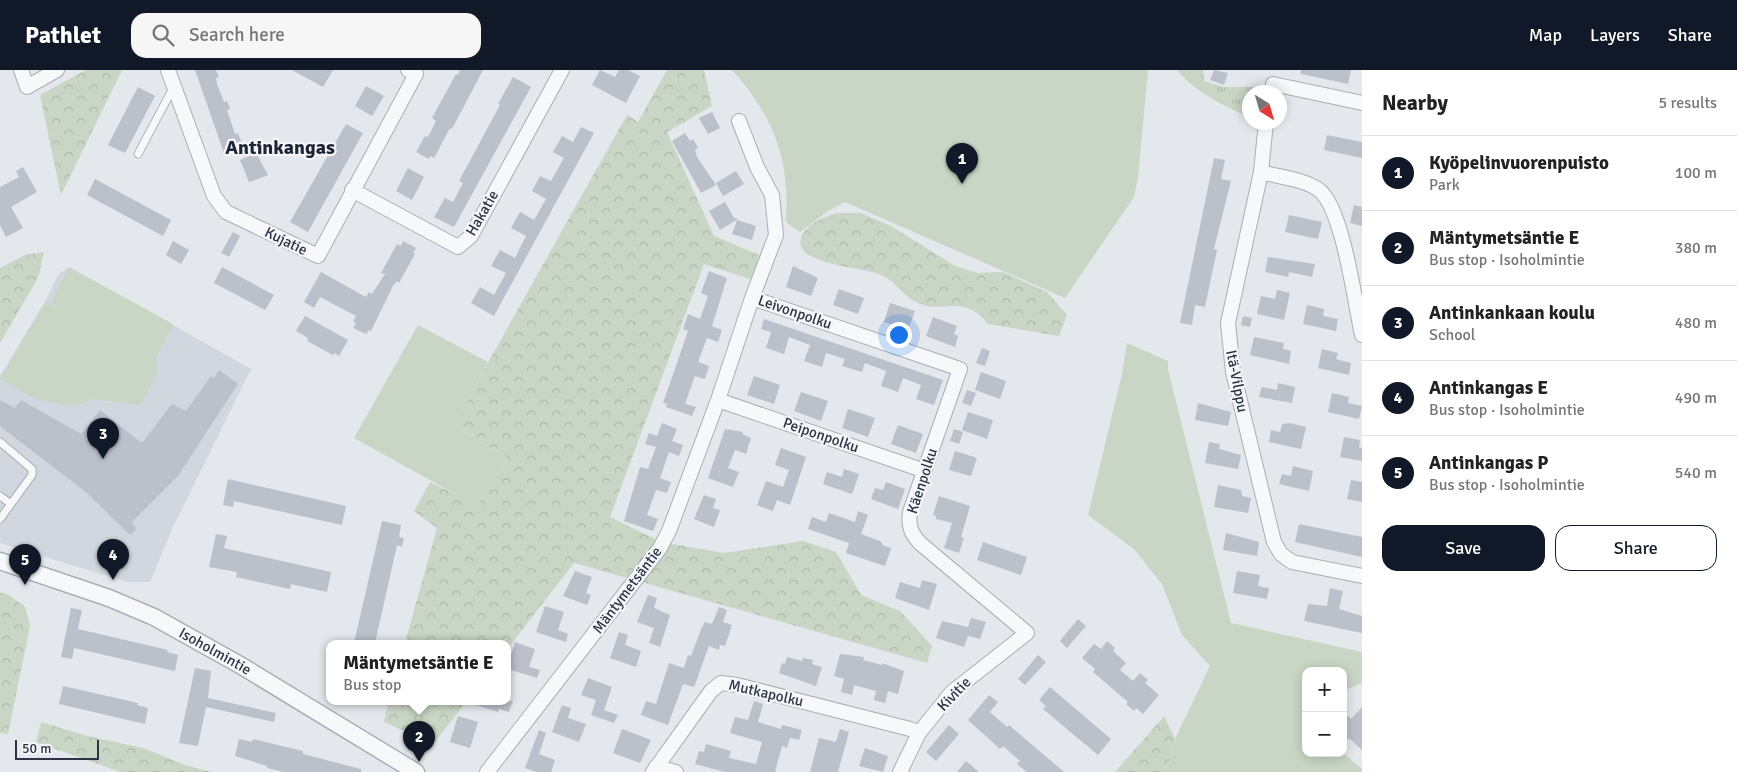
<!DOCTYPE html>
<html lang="en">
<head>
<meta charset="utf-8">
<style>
  :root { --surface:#fff; --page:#f6f6f6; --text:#222; --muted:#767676; --line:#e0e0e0; --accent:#111827 }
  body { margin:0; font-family:Signika,sans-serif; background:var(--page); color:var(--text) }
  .controls { position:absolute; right:15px; bottom:15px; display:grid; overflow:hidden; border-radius:10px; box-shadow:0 2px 12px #0003 }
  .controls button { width:45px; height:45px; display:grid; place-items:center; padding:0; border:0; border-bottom:1px solid var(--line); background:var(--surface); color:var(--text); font:25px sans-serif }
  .compass { position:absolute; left:1242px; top:15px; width:45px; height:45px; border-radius:50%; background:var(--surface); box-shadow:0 2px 12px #0003; rotate:143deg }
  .scale { position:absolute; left:15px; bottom:12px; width:84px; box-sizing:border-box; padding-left:5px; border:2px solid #2b3445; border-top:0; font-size:14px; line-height:18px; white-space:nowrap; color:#2b3445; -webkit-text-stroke:4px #f4f6f9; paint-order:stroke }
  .you { position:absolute; left:898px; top:264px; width:18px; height:18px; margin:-12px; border:4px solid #fff; border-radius:50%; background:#1a73e8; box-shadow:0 0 0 8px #1a73e833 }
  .badge { display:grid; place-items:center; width:32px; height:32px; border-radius:50%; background:var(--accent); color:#fff; font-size:16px; font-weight:700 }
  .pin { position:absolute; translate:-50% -41px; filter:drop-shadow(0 1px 2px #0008) }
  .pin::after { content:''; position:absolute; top:26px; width:18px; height:15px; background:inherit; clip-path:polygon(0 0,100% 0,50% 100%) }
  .popup { position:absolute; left:326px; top:570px; width:185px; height:65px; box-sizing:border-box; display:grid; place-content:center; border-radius:10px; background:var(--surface); filter:drop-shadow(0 1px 4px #0005); font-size:16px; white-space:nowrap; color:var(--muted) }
  .popup b { font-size:19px; color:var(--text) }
  .popup::after { content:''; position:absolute; left:50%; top:100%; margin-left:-10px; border:10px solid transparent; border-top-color:var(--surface) }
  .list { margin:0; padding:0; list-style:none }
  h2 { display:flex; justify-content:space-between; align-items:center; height:65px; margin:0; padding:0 20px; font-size:21px }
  h2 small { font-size:16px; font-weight:400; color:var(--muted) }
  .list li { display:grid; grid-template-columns:32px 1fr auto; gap:15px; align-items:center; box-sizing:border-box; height:75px; padding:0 20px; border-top:1px solid var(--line) }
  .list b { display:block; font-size:19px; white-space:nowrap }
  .list p { margin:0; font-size:16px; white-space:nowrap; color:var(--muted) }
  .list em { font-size:16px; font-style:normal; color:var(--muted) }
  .actions { display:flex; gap:10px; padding:15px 20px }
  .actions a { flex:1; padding:11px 0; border:1px solid var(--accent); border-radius:15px; text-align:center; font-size:18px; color:var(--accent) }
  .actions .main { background:var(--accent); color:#fff }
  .icon { flex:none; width:28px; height:28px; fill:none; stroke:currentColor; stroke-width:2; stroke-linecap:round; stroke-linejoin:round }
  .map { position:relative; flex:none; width:1362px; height:702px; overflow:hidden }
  header { display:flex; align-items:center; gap:30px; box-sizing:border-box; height:70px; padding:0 25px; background:var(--accent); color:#fff }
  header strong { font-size:24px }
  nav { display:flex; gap:28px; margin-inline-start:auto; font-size:18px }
  .search { width:350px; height:45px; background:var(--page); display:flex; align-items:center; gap:12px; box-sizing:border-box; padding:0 18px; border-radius:15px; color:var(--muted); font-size:19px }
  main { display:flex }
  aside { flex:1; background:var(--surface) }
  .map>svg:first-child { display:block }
  .built { fill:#d2d6de }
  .grass { fill:url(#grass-tufts) }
  .forest { fill:url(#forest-crowns) }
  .green { fill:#c9d6c5 }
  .building { fill:#bbc0ca }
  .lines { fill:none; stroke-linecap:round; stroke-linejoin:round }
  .service-casing { stroke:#a9aeb7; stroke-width:9 }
  .minor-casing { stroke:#a9aeb7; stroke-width:16 }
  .tertiary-casing { stroke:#a9aeb7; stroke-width:19 }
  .service { stroke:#f7f8fa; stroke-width:7 }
  .minor { stroke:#f7f8fa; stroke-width:14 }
  .tertiary { stroke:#f7f8fa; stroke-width:16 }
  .labels { text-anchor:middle; stroke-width:4.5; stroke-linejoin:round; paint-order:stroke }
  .street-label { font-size:15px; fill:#2b3445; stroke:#f4f6f9 }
  .district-label { font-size:20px; font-weight:bold; fill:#1d2536; stroke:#f4f6f9 }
</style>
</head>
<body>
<header>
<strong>Pathlet</strong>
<div class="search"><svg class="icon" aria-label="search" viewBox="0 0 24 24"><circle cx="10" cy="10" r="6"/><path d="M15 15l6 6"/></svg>Search here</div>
<nav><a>Map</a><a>Layers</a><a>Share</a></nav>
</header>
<main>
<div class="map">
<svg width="1362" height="702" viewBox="0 0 1362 702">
  <defs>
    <pattern id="grass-tufts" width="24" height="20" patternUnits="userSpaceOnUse" patternTransform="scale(1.25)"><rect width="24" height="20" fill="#c9d6c5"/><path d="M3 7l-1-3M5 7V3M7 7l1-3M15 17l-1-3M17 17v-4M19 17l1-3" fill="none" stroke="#adb8ab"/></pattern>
    <pattern id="forest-crowns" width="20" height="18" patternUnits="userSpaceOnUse" patternTransform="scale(1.25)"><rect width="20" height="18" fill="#c9d6c5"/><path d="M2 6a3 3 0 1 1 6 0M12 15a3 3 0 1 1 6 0" fill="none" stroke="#adb8ab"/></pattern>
  </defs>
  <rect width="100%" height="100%" fill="#e4e7ec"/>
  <path class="built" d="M69 197 251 299 172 459 150 512H127L0 473V306L45 232 58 205Z"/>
  <path class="grass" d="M1177 0H1203L1204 11 1223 17H1258V22H1250L1249 47C1224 36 1195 22 1177 0Z"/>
  <path class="forest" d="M86 0H122L61 125 40 25Z
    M667 0H704L712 36 667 62 714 166 759 185 753 210 704 194 610 447 661 472 724 483 803 471 836 482 861 525 900 541 932 576 927 593 574 493 508 578V573H405L437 458 414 441 430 412 478 435 508 388 453 355 627 45 638 52Z
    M836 143H861L891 156 955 196 978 203 1003 202 1047 222 1067 245 1059 266 988 254C961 220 941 248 912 230 900 222 893 209 879 204 863 198 794 194 801 169 805 154 823 148 836 143Z
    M44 182 38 208 0 273V198L25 185Z
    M0 522 9 525 25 537 30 556 8 664 0 663Z
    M389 631H467L433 674 384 652Z
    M1164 646 1175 669 1167 702H1115Z
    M41 652 87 666 143 678 185 695 211 702H121L36 672Z"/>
  <path class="green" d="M732 0H1148L1138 108 1134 127 1065 228 845 132 828 141 800 162 786 152C790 89 774 47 732 0Z
    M69 197 173 254 156 287 157 304 140 335 94 329 75 336 61 334 35 329 0 309 45 232 69 243 51 233Z
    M418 255 488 292 453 355 508 388 477 436 354 368Z
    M1127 273 1168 291V299L1231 553 1362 582V613L1343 621V601H1306V683H1343L1362 699V702H1167L1175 669 1210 596 1182 565 1162 514 1134 479 1088 445 1122 304Z"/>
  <path class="building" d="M195 0H216L219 7 216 8 217 14 224 32 227 31 230 39 227 40 235 64 238 63 243 76 224 83Z
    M292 0H333L323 17Z
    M460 0H483L452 59 450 58 434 88 430 86 429 89 416 82 425 66 428 67 436 51 432 48 456 4 458 5Z
    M600 0 615 7 619 0H628L640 6 626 33 592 15Z
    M1214 0 1228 3 1224 15 1210 10Z
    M1301 0H1351L1348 14 1301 4Z
    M513 7 531 17 454 157 434 147 445 128 453 132 463 113 459 111 500 35 498 34Z
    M366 16 384 26 372 46 355 36Z
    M138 17 155 26 125 83 108 75Z
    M712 42 720 58 708 64 699 48Z
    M346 54 363 63 308 162 290 152Z
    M581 57 594 63 494 246 471 233 480 217 494 225 506 203 491 196 500 180 515 188 526 166 511 158 520 142 534 150 546 129 532 121 540 106 551 111 564 88 553 82 562 66 573 72Z
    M685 63 690 71 693 69 698 78 695 80 697 87 716 115 701 123 672 71Z
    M1327 65 1362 72V88L1324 80Z
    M256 83 268 105 249 112 240 90Z
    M1214 88 1225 90 1221 109 1231 111 1214 179 1217 180 1205 237 1195 235 1192 255 1180 253Z
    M23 97 37 122 11 137 23 158 6 167 0 155V117L19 107 16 101Z
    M408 98 424 107 412 130 396 121Z
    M736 101 744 114 723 126 716 113Z
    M95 109 171 150 163 166 87 125Z
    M725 132 734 148 738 149 720 160 709 141Z
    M1354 135 1362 137V156L1350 153Z
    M1289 145 1322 152 1318 169 1285 162Z
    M737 150 756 156 752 170 732 164Z
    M233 162 240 166 229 187 221 183Z
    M173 171 189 180 181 194 166 185Z
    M403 171 416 178 413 183 415 184 399 213 397 211 393 216 371 261 369 260 366 264 353 258 356 253 353 251 356 246 320 227 314 238 304 232 321 202 366 227 369 222 372 224 385 204 381 203 397 174 401 176Z
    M1268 187 1315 194 1312 207 1289 202 1288 207 1265 202Z
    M793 196 818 208 811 226 786 217Z
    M222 197 274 225 265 240 214 213Z
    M709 201 727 208 712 256 722 260 718 272 707 268 698 292 709 296 705 309 695 306 685 334 696 337 692 346 666 337 667 334 663 333 688 261 683 259 688 244 700 249 708 226 701 223Z
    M839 219 864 228 858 244 833 235Z
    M1277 220 1290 223 1284 250 1257 244 1261 226 1275 229Z
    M890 233 915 241 908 260 884 252Z
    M1307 235 1324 239 1323 246 1338 249 1336 261 1303 254Z
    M305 246 348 270 339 286 335 283 333 285 307 271 308 268 296 261Z
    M1243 246 1252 248 1250 257 1241 255Z
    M933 247 957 256 954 264 958 266 955 277 926 266Z
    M764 249 943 310 934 335 916 329 921 315 903 308 898 322 881 316 886 301 865 293 862 302 842 296 845 289 826 283 822 297 804 291 810 275 789 267 784 284 766 278 771 262 761 259Z
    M1254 267 1284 273 1283 279 1291 281 1289 294 1250 285Z
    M982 278 990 281 985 296 976 293Z
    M1322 279 1338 283 1336 289 1351 293 1349 305 1318 298Z
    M219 300 238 314 178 406 132 452 136 459 130 465 87 423 0 356V330L15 338 21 330 81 364 100 340 142 373 172 334 186 341 211 306 214 308Z
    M981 302 1006 311 1000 329 975 320Z
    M754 306 780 315 774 334 747 325Z
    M1278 313 1295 317 1292 333 1259 327 1262 317 1277 320Z
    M967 320 976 323 971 336 962 333Z
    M801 322 828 331 821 351 794 341Z
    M1332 323 1349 327 1348 333 1362 336 1359 349 1328 342Z
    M1198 333 1231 342 1228 356 1195 350Z
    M848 339 875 348 868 367 842 358Z
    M968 342 993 350 987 369 962 360Z
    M662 353 677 359 672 371 683 375 679 386 669 382 660 408 671 412 667 423 656 420 647 445 658 449 653 461 624 451 640 397 648 399 656 377 645 374 649 363 657 366Z
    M1290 353 1306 357 1301 379 1269 372 1271 360 1280 362 1282 354Z
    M898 355 923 364 916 383 891 374Z
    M725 359 743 362 742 364 751 368 746 384 735 380 728 398 739 402 733 417 708 408Z
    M954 359 963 362 959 374 950 371Z
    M1344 367 1360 370 1359 377 1362 378V391L1340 387Z
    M1209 372 1220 374 1219 379 1241 385 1238 399 1205 393Z
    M781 378 806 387 790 435 777 430 773 441 757 435 766 411 783 417 789 400 775 395Z
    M955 381 977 388 971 406 949 400Z
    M1293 396 1313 401 1309 421 1279 414 1282 404 1291 406Z
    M844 399 859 404 852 424 823 414 827 402 842 407Z
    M228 409 346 436 342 455 234 431 233 437 223 435Z
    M1351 410 1362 412V432L1347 429Z
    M886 412 905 419 898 439 871 429 875 418 883 420Z
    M1218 415 1241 420 1242 426 1251 428 1248 443 1214 437Z
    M704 425 716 429 713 438 720 440 714 457 694 449Z
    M939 426 970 436 961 467 964 468 959 483 944 478 952 453 936 449V446L933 445Z
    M858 441 868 445 861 464 880 471 884 476 891 478 885 496 846 483 849 473 808 459 812 447 826 452 829 443 855 452Z
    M382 451 401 455 399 467 404 468 402 477 397 475 375 573H354Z
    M1299 454 1362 467V487L1295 472Z
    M1226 463 1259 472 1257 486 1223 480Z
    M216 464 227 466 224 478 331 502 327 522 291 514 290 519 236 507 237 502 209 497Z
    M983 472 1027 487 1021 505 977 490Z
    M575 501 592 507 586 523 591 525 587 535 563 526Z
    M1237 501 1260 505 1258 516 1269 518 1267 529 1233 523Z
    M922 510 937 514 929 540 895 528 900 512 920 518Z
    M1330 518 1343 521 1339 539 1362 546V563L1304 551 1308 534 1327 536Z
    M648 525 657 528 654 538 670 545 660 577 649 573 654 558 637 552Z
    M545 536 564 542 558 560 568 564 566 572 536 562Z
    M719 537 727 540 723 552 732 555 725 576 720 575 719 580 709 576 694 617 683 614 668 655 641 645 646 631 656 634 669 593 684 598 688 585 691 586 702 557 705 552 712 554Z
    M71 538 82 540 78 559 168 580 167 582 178 585 175 601 74 578 72 589 61 587Z
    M971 548 986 552 980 569 968 566 964 577 936 568 942 551 968 557Z
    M1078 549 1086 556 1067 578 1060 571Z
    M619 562 628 565 625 575 641 581 636 597 610 588Z
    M1107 571 1115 578 1113 581 1126 593 1120 600 1133 611 1140 603 1148 610 1145 613 1159 625 1143 644 1136 638 1134 641 1126 634 1128 632 1093 602 1095 599 1082 588 1094 574 1101 579Z
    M515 572 535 579 529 597 540 600 537 608 508 599V584L511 585Z
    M840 584 864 587 863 590 882 595V593L904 601 898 624 888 621 885 633 874 630 876 621 854 615 852 625 841 622 844 609 834 606Z
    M1038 585 1046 592 1025 615 1018 609Z
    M787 587 802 591 803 588 813 590 812 594 822 597 816 616 779 603 782 593 785 594Z
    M195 598 211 601 208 628 276 643 274 652 206 637 198 676 179 673Z
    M588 608 612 617 604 640 618 645 614 653 591 645 596 630 581 625Z
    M63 616 138 633 137 635 148 638 145 654 59 634Z
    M1050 617 1111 669 1098 685 1043 639 1046 636 1039 630Z
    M989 625 998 632 990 642 1007 657 1009 655 1064 702H1027L1017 694 1020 691 1003 676 1000 679 968 650Z
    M470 631H513L509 642 499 639 498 642 470 633Z
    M754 631 763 634 758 652 781 659 782 655 802 660 799 670 790 668 787 678 782 676 775 702H725L695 694 699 681 704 682 706 674 731 681 729 688 756 694 762 672 730 663 735 647 748 650Z
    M562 635 571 638 568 648 586 654 579 672 552 662Z
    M1362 637V680L1349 668 1343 674V641L1351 649Z
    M458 646 478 652 470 678 450 672Z
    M949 655 959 664 936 691 926 682Z
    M622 659 651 670 640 693 613 683Z
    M840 659 849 662 838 702H810L819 668 836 672Z
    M539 660 546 663 539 684 555 690 551 702H537L525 698Z
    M239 669 252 672 253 669 303 681V684L361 699V702H284L267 698V696L235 686Z
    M865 678 888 686 883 702 859 696Z
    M966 691 979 702H957Z"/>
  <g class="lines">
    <defs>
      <path id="service" d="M138 84 173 18
        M0 372 32 399V405L0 449
        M0 426 11 434"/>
      <path id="minor" d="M21 0 27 17 57 0
        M168 0 214 126 226 142 318 186 416 4 408 0
        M1273 14 1362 33
        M739 51 757 97 772 125 776 165 752 228 960 299 910 442C908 456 911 464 921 474L1027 563 952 622 919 663 900 702
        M1266 52 1261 102 1228 253 1233 302 1274 472 1281 484 1292 492 1362 506
        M1261 102C1279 107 1304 109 1319 120 1343 138 1355 234 1362 265
        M352 120 458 177 471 166 562 0
        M718 330 925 401
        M656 697 676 702
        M487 702 660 478 669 461 718 330 752 228
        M653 702 711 621 721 613 737 615 910 659 919 663"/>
      <g id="tertiary">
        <path id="s1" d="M0 491 109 528 154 547 240 595 416 702"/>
      </g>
    </defs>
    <use href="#service" class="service-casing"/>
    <use href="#minor" class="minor-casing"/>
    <use href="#tertiary" class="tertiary-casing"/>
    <use href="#service" class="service"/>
    <use href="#minor" class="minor"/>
    <use href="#tertiary" class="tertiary"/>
  </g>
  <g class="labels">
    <g class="street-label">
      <text transform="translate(482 143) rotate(-60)" y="5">Hakatie</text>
      <text transform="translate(286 171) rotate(26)" y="5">Kujatie</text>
      <text transform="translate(795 242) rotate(19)" y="5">Leivonpolku</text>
      <text transform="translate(1237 311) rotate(79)" y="5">Itä-Vilppu</text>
      <text transform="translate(821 365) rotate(19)" y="5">Peiponpolku</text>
      <text transform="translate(922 411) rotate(-72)" y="5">Käenpolku</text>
      <text transform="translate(627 520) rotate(-53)" y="5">Mäntymetsäntie</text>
      <text dy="5" stroke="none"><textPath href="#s1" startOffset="234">Isoholmintie</textPath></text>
      <text transform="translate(766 623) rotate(13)" y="5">Mutkapolku</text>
      <text transform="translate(954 624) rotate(-46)" y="5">Kivitie</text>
    </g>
    <g class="district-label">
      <text x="280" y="84">Antinkangas</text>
    </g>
  </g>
</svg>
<div class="controls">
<button>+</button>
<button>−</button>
</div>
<svg class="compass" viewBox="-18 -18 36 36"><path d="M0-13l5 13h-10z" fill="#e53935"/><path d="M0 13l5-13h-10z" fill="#767676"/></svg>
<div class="scale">50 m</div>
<div class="you"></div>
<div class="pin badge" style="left:962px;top:114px">1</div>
<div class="pin badge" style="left:419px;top:692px">2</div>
<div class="popup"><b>Mäntymetsäntie E</b>Bus stop</div>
<div class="pin badge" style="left:103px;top:389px">3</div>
<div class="pin badge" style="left:113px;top:510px">4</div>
<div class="pin badge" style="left:25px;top:515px">5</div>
</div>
<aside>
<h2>Nearby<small>5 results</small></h2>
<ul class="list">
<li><span class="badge">1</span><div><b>Kyöpelinvuorenpuisto</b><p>Park</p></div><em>100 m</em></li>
<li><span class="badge">2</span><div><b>Mäntymetsäntie E</b><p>Bus stop · Isoholmintie</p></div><em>380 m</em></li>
<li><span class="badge">3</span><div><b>Antinkankaan koulu</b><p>School</p></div><em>480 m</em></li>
<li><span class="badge">4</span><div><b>Antinkangas E</b><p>Bus stop · Isoholmintie</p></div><em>490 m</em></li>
<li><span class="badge">5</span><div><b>Antinkangas P</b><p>Bus stop · Isoholmintie</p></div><em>540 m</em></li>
</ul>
<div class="actions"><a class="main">Save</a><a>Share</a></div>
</aside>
</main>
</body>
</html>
